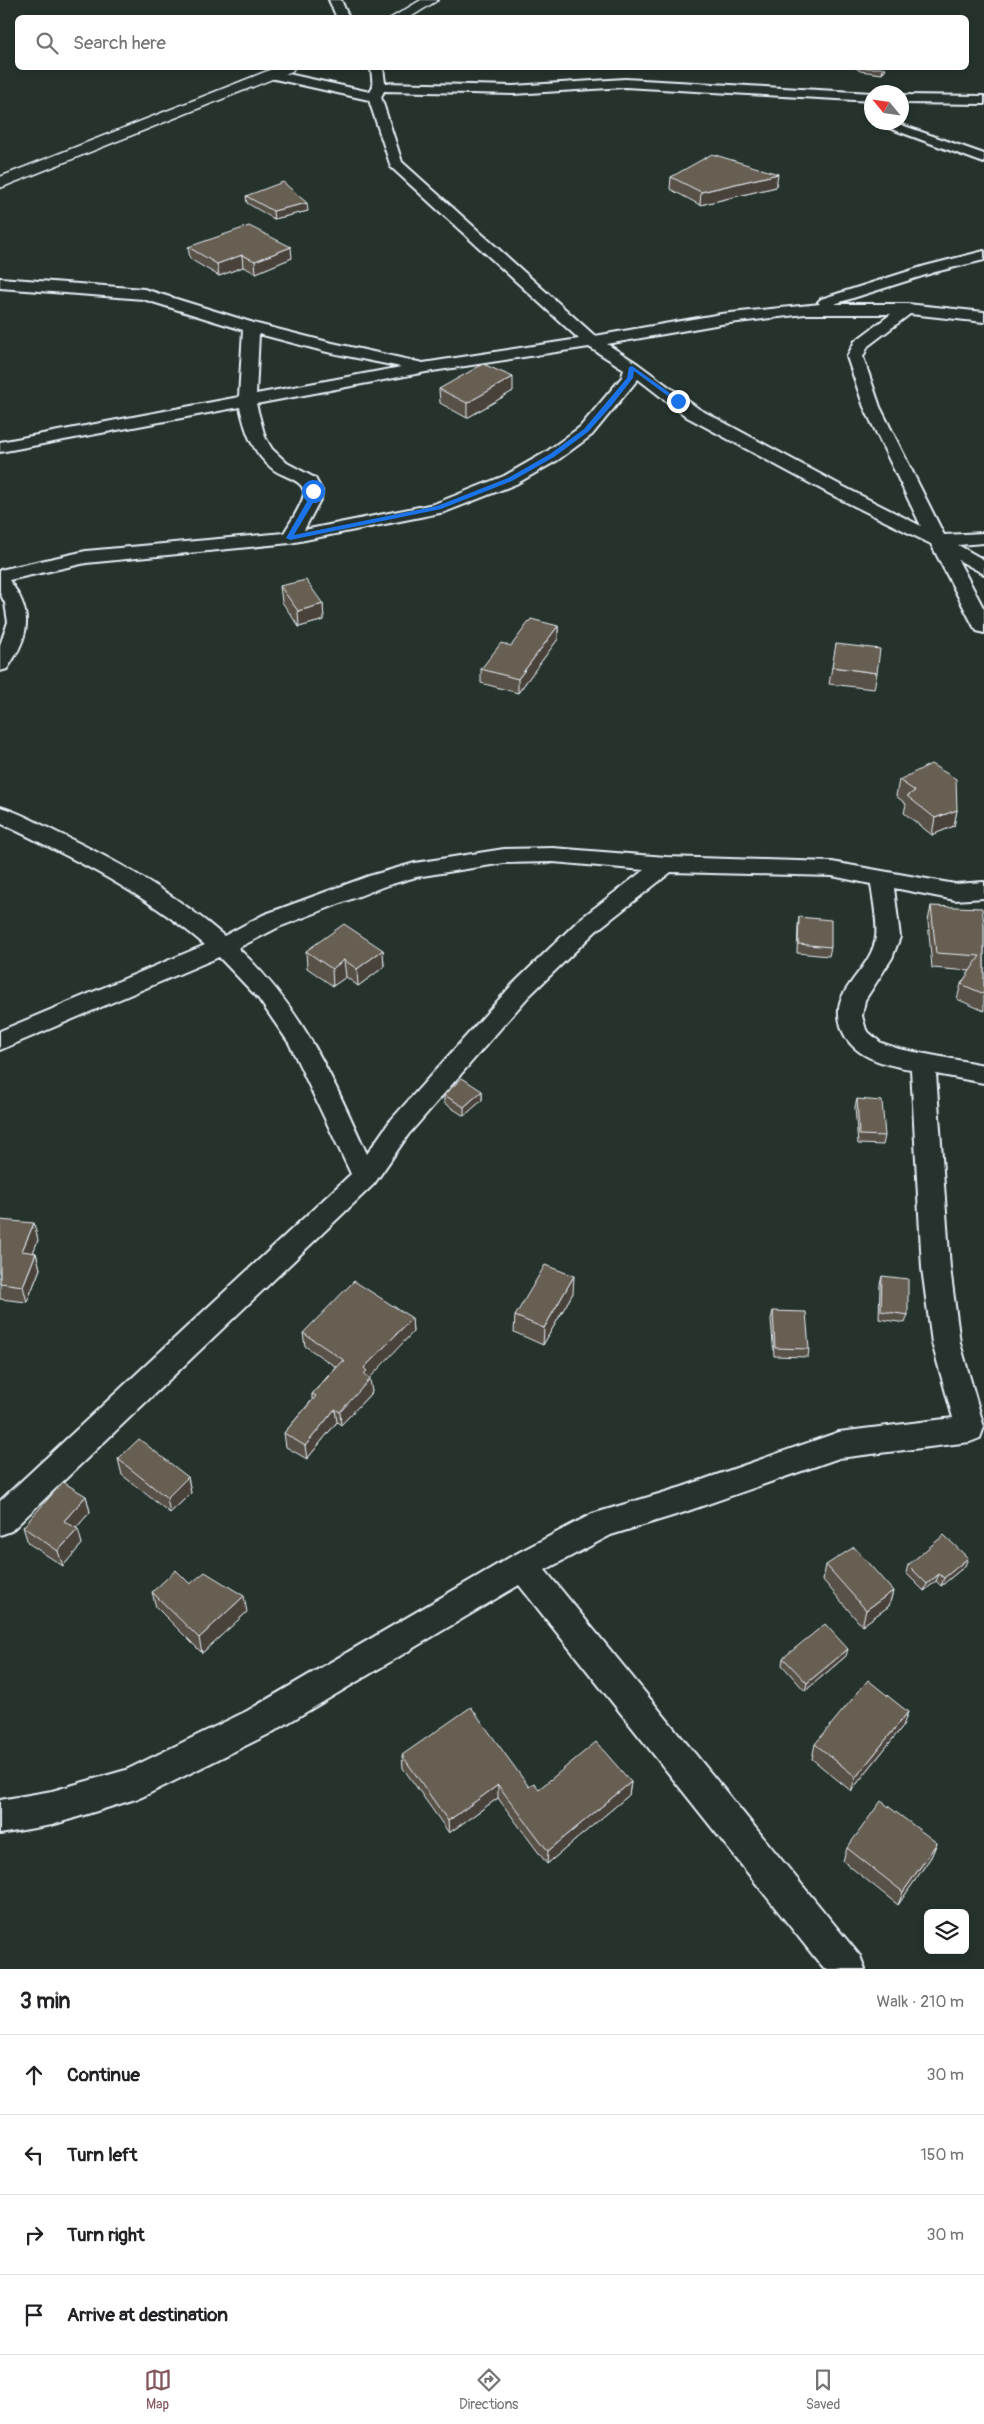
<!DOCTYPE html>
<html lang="en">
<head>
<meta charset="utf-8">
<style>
  :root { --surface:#fff; --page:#f2f2f2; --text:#202124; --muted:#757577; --line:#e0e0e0; --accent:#84575d }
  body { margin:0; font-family:Pangolin,sans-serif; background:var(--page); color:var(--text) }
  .controls { position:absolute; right:15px; bottom:15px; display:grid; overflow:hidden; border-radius:8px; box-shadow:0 2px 8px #0003 }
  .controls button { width:45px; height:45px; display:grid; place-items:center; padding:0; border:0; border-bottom:1px solid var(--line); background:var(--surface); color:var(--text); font:25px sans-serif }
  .compass { position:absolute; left:864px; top:85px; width:45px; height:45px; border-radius:50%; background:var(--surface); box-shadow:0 2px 8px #0003; rotate:299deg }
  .stop { position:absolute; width:15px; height:15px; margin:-11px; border:4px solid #1a73e8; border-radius:50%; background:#fff }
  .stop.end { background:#1a73e8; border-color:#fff; box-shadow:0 1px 5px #0008 }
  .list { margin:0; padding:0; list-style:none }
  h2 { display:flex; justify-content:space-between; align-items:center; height:65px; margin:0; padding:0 20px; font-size:21px }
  h2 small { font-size:16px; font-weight:400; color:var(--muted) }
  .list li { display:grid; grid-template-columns:32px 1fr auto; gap:15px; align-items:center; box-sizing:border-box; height:80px; padding:0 20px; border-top:1px solid var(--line) }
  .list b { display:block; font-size:19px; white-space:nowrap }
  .list em { font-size:16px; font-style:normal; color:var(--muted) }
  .icon { flex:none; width:28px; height:28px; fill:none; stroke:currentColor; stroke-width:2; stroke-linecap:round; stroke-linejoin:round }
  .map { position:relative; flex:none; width:984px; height:1969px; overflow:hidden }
  .search { position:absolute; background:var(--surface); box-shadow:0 2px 8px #0003; left:15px; right:15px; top:15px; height:55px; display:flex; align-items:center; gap:12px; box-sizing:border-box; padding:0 18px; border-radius:8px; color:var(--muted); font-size:19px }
  .sheet { height:385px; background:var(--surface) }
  nav { display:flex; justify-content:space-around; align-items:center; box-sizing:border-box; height:70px; border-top:1px solid var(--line); background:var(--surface); font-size:14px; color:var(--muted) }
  nav a { display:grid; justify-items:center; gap:2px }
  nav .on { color:var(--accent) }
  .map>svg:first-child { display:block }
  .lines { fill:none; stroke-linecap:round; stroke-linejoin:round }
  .minor-casing { stroke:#e8f1f8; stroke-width:4 }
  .tertiary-casing { stroke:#e8f1f8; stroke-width:3 }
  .minor { fill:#26332d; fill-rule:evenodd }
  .tertiary { fill:#26332d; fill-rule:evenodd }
  .wall { fill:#595147; stroke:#e8f1f8 }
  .shaded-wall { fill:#49423a; stroke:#e8f1f8 }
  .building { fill:#685e53; stroke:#e8f1f8 }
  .route { fill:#1a73e8 }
</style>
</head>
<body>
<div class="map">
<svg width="984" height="1969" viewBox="0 0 984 1969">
  <rect width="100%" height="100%" fill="#26332d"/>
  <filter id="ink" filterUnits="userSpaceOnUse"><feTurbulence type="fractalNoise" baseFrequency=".02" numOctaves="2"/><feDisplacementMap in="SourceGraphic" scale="10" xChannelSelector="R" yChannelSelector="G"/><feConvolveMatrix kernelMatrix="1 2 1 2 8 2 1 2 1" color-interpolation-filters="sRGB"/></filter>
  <g filter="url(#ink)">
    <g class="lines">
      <defs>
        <path id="minor" d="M329 0H341L349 18H337Z
          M371 68H383L385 83 513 86 625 79 872 93V101L625 87 513 94 384 91 381 97 402 162 595 336 721 314 820 304 818 302 821 299 925 266 984 251V260L935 272 834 304H907L984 312V322L910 314 868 346 863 357 880 407 944 535 984 533V543L958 545 984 560V574L958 560 984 609V633L977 631 974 627 931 544 830 494 687 417 638 379 592 435 558 460 516 484 445 512 290 543 86 563 9 580C34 613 30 635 7 669L0 671V645L8 622 5 603 0 593V570L86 551 284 533C289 524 305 501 304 492 303 480 282 476 274 470 252 452 246 433 240 407L0 452V442L239 397 243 330 143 299 0 288V278L144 289 257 324 328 342 423 363 579 339 391 167 369 100 270 78 264 74 270 70 370 92 373 87ZM805 314H891L855 341 847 357 864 407 921 526 842 486 699 409 638 364 607 344 721 324ZM259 334 327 352 401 367 256 394ZM589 347 624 369 622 377 580 427 546 452 504 476 434 504 304 530 321 498 322 491 315 478 287 463 272 449 265 437 256 404 426 372Z
          M902 95 984 96V104L902 103Z
          M873 122H893L984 154V163Z
          M0 807C19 812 38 823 56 832 116 860 173 892 224 936L263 915 369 876 415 863 504 849 553 848 666 857 832 862 955 884 984 882V898L955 900 894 888 900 937 892 958 865 1000 862 1016 866 1030 881 1043 899 1049 984 1065V1083L936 1074 950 1268 960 1343 984 1427 980 1438 970 1442 839 1458 682 1513 611 1535 545 1570 860 1956 865 1969H824L519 1585 271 1733 142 1797 52 1825 0 1834V1800L52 1791 126 1770 247 1711 512 1556 592 1514 682 1487 839 1432 953 1418 932 1343 922 1268 911 1069C884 1065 849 1056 841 1026 838 1016 838 1006 842 997 852 977 873 960 876 937 878 923 873 899 871 884L832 876 671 872 596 931 528 997 408 1135 374 1184 11 1531 0 1535V1501L351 1174 289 1043 258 998 219 957 0 1050V1031L205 945C143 892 73 858 0 823ZM553 862 644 870 580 919 512 985 390 1121 367 1154C330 1073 304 1011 238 948L279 927 385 886 416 877 504 863Z"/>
        <path id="tertiary" d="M421 0H438L409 18H391Z
          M275 68H294L292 71 0 188V177Z"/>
      </defs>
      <use href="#minor" class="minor-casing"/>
      <use href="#tertiary" class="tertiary-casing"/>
      <use href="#minor" class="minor"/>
      <use href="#tertiary" class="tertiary"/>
    </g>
    <path class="wall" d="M856 68H886L882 74 860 71Z
      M671 177 776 187 700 205 670 189Z
      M246 196 308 211 274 219 247 203Z
      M188 247 292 258 256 273 243 267 219 276 190 259Z
      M439 389 513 391 467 418 440 403Z
      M280 586 323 604 324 620 299 627 282 602Z
      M558 626V639L518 693 481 683V669L511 646Z
      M832 667 877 673 874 689 829 684Z
      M899 780 957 810 954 826 932 835 904 813 906 804 896 796Z
      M931 906 984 923V1011L957 999 961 984 970 971 932 968 928 921Z
      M799 917 831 947 829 956 797 953 798 926Z
      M383 950 384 967 358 986 346 977 333 986 307 968 306 951Z
      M482 1091V1100L464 1116 444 1103V1095Z
      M857 1099 885 1136 883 1145 858 1144 855 1107Z
      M0 1220 38 1240 33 1252 36 1253 40 1269 27 1302 0 1299Z
      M882 1276 908 1315 905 1323 879 1319 880 1284Z
      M573 1293 543 1345 514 1332 515 1316Z
      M773 1311 809 1349 808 1357 774 1356 771 1319Z
      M412 1318 413 1332 369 1378 372 1392 341 1425 337 1422 307 1459 286 1447 284 1433 312 1400V1394L336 1367 305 1346 303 1333Z
      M118 1459 188 1477 191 1493 170 1513 122 1475Z
      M86 1496 90 1512 76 1528 82 1544 63 1566 28 1543 23 1527Z
      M826 1565 893 1591 889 1606 862 1626 823 1580Z
      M908 1565 965 1566 941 1586 936 1581 924 1591 906 1573Z
      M190 1584 247 1612 202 1653 156 1607 152 1592Z
      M846 1656 805 1691 782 1665 783 1658Z
      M903 1726 851 1791 812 1759 815 1744Z
      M402 1755 539 1789 631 1782 629 1795 547 1864 498 1798 449 1833 403 1768Z
      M937 1843 931 1857 898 1905 843 1861 847 1848Z"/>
    <path class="shaded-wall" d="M883 68H886L882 74Z
      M778 174 776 187 700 205 701 192Z
      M307 203 308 211 274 219 273 211Z
      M291 247 292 258 256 273 255 261Z
      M242 255 243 267 219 276 217 264Z
      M513 377V391L467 418V403Z
      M323 604 324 620 299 627 298 611Z
      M558 626V639L518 693V679Z
      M957 810 954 826 932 835 935 818Z
      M383 950 384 967 358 986 357 969Z
      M344 960 346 977 333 986 332 969Z
      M482 1091V1100L464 1116V1107Z
      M34 1223 38 1240 27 1268 22 1251Z
      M36 1253 40 1269 27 1302 23 1286Z
      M574 1276 573 1293 543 1345 544 1328Z
      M412 1318 413 1332 368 1380 370 1379 372 1392 341 1425 340 1412 364 1374V1368Z
      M335 1409 337 1422 307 1459 305 1446Z
      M188 1477 191 1493 170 1513 167 1498Z
      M86 1496 90 1512 69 1536 64 1521Z
      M78 1529 82 1544 63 1566 58 1551Z
      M968 1558 965 1566 941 1586 944 1578Z
      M939 1574 936 1581 924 1591 927 1584Z
      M893 1591 889 1606 862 1626 866 1610Z
      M244 1596 247 1612 202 1653 199 1638Z
      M848 1649 846 1656 805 1691 807 1683Z
      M908 1712 903 1726 851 1791 856 1777Z
      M631 1782 629 1795 547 1864 548 1851Z
      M498 1785V1798L449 1833 448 1821Z
      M937 1843 931 1857 898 1905 903 1892Z"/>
    <path class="building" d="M712 154 778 174 701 192 671 177Z
      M283 182 307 203 273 211 246 196Z
      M249 226 291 247 255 261 242 255 217 264 188 247Z
      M483 364 513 377 467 403 439 389Z
      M306 580 323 604 298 611 280 586Z
      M531 619 558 626 518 679 481 669 501 643 511 646Z
      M836 644 880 649 877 673 832 667Z
      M931 764 956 779 957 810 935 818 907 796 915 791 899 780Z
      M931 906 982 908 984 923V994L961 984 980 956 936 953Z
      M799 917 831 920V947L798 944Z
      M344 924 383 950 357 969 344 960 332 969 306 951Z
      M462 1078 482 1091 464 1107 444 1095Z
      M857 1099 882 1101 885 1136 859 1135Z
      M0 1220 34 1223 22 1251 36 1253 23 1286 0 1283Z
      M545 1265 574 1276 544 1328 515 1316Z
      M882 1276 908 1279V1315L881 1311Z
      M354 1281 412 1318 364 1368 367 1371 364 1374 370 1379 340 1412 335 1409 305 1446 284 1433 316 1396 312 1394 343 1361H345L303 1333Z
      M773 1311 806 1312 809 1349 775 1348Z
      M139 1439 188 1477 167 1498 118 1459Z
      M63 1482 86 1496 64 1521 78 1529 58 1551 23 1527Z
      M944 1535 968 1558 944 1578 939 1574 927 1584 908 1565Z
      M854 1547 893 1591 866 1610 826 1565Z
      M176 1570 190 1584 205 1572 244 1596 199 1638 152 1592Z
      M825 1624 848 1649 807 1683 783 1658Z
      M868 1680 908 1712 856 1777 815 1744Z
      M471 1707 529 1787 534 1783 539 1789 596 1742 631 1782 548 1851 498 1785 448 1821 402 1755Z
      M881 1801 937 1843 903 1892 847 1848Z"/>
  </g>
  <path class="route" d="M632 366 680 400V402H676L634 371 633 378 612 405 588 432 554 457 512 481 441 509 290 540 286 538 309 498 311 489 316 491V498L294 535 437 506 508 478 550 454 584 429 627 378 629 367Z"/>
</svg>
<div class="controls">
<button><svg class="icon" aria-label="layers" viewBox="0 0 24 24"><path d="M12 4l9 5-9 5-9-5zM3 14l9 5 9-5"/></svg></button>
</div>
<svg class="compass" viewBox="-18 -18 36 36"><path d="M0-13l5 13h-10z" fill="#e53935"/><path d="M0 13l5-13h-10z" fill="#757577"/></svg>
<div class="stop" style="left:313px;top:491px"></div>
<div class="stop end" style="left:678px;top:401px"></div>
<div class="search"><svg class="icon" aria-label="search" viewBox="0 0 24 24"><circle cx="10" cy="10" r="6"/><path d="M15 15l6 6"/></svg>Search here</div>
</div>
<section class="sheet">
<h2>3 min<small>Walk · 210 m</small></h2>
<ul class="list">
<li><svg class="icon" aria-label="ahead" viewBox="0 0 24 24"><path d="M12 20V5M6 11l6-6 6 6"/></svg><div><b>Continue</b></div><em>30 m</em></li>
<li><svg class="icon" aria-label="left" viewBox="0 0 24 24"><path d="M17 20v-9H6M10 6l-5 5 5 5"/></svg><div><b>Turn left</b></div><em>150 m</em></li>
<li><svg class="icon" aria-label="right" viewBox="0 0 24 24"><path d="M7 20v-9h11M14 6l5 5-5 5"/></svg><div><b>Turn right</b></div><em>30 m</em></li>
<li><svg class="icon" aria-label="arrive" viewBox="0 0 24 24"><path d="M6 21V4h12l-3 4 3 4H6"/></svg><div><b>Arrive at destination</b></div></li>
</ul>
</section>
<nav>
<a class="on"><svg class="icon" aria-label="map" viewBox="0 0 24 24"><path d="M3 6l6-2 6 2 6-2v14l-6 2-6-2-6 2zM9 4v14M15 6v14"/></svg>Map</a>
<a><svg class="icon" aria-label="directions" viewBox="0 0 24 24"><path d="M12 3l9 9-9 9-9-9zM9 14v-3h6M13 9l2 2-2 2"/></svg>Directions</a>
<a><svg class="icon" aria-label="saved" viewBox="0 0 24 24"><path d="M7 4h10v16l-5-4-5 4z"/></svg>Saved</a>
</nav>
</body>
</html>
